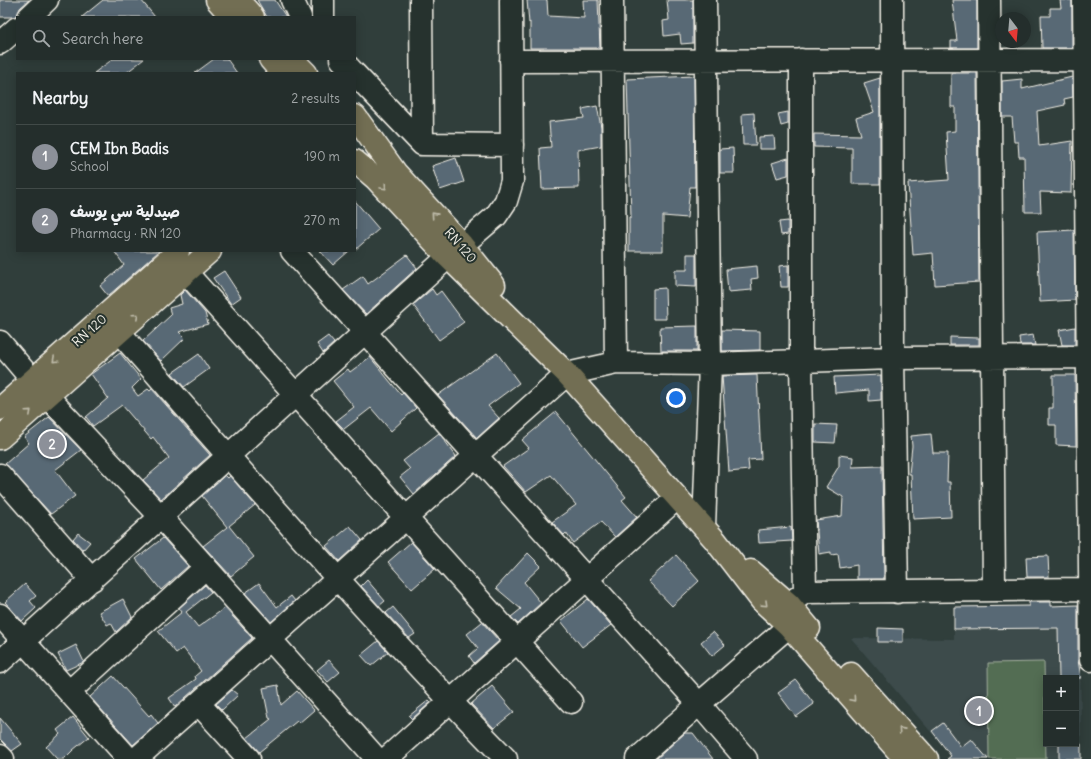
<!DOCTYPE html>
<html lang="en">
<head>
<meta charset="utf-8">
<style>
  :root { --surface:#242e2c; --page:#303a38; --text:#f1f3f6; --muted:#a3a8a9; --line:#414a48; --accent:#8c9099 }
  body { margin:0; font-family:Delius,"Playpen Sans Arabic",sans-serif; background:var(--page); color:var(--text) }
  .controls { position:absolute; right:12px; bottom:12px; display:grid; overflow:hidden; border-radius:0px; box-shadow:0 2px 10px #0003 }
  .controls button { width:36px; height:36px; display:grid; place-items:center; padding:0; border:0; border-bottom:1px solid var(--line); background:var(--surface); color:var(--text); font:20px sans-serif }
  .compass { position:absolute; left:995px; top:12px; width:36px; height:36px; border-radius:50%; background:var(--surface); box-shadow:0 2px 10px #0003; rotate:164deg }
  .you { position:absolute; left:676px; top:398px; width:14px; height:14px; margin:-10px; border:3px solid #fff; border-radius:50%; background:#1a73e8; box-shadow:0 0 0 6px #1a73e833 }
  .badge { display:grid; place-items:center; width:26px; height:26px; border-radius:50%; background:var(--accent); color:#fff; font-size:13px; font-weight:700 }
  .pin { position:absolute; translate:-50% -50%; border:2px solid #fff; box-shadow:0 1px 4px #0006 }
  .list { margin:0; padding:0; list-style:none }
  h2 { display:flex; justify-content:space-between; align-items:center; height:52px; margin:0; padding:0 16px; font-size:17px }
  h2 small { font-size:13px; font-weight:400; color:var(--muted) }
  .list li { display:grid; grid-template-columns:26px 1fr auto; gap:12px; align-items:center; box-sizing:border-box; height:64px; padding:0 16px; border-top:1px solid var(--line) }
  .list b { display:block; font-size:15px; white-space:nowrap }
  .list p { margin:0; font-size:13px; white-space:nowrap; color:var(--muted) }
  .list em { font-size:13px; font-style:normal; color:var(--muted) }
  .icon { flex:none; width:22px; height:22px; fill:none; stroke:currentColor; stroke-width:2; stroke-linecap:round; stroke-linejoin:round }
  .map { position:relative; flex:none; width:1091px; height:759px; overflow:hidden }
  .search { position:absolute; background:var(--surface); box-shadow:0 2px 10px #0003; left:16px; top:16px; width:340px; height:44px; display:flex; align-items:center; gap:10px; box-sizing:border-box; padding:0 14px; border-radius:0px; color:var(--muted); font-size:15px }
  .panel { position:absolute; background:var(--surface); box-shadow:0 2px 10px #0003; left:16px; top:72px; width:340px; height:180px; border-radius:0px }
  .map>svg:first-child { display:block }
  .built { fill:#3c4b4c; fill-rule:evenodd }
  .green { fill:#536d53; stroke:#a4af9e }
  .building { fill:#596975; stroke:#f4f1e8 }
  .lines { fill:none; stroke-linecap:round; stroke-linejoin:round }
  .minor-casing { stroke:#f4f1e8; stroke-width:25 }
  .major-casing { stroke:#f4f1e8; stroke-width:25 }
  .minor { stroke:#26332d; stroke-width:22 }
  .major { stroke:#726e52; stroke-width:22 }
  .oneway { stroke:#c0bdac }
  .labels { text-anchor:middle; stroke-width:4; stroke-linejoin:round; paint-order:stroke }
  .street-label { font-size:13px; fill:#f4f1e8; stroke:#26332d }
</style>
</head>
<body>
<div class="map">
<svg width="1091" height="759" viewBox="0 0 1091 759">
  <rect width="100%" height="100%" fill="#303e3b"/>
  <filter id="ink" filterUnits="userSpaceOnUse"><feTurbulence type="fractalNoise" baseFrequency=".025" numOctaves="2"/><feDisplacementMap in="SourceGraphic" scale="8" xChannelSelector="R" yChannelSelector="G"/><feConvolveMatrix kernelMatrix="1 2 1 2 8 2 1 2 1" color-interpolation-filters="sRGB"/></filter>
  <g filter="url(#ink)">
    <path class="built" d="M1080 605 1081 759H954L851 638 954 639V607ZM1046 678H1076V744H1046Z"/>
    <path class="green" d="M1044 662 1046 759H989L988 663Z"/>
    <path class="building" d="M0 0H29L20 8 17 16 12 17H0Z
      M103 0H141L155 17H82Z
      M257 0H275L286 17H267Z
      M527 0H547L548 16 584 18 583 0H598L600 48H530V22L529 23Z
      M667 0H693V43L681 44 680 34 664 36 663 21 669 20Z
      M952 0H977V48H951V41H957Z
      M1060 0H1072V48H1042L1041 16H1050V8H1061Z
      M113 59H144L126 73H94Z
      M214 59H227L237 73H195Z
      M951 73H977L979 282 935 285 933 253 913 255 908 183 949 180 946 132 955 131V107H951Z
      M694 76 695 187H690L687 218 663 216V251H629V217H631L627 79Z
      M1072 77 1073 97 1064 99 1065 105 1037 111 1039 146 1072 141 1071 193 1040 192 1041 212H1025L1024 157H1019L1018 142H1014L1012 117H1002V81L1022 79V89Z
      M880 78V184H852V148L814 147V134L861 135 856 118 874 112 864 83Z
      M597 106 601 127V146L578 150 579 188 542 189 540 148 551 147 549 122 584 118 582 109Z
      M788 112V124L781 126 778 114Z
      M754 113 756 145H743L742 114Z
      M774 136 775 149H759V137Z
      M733 148 734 173H720V149Z
      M456 158 464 182 440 190 432 166Z
      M788 158V175L777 178 772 163Z
      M355 201 379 229 355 250Z
      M788 221V234L781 235 779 222Z
      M1074 230 1075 300 1040 302 1037 232Z
      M114 251H159L108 296 100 286 124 265Z
      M320 251H349L333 265Z
      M687 254H696V287L675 286V270H687Z
      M407 255 417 268 366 314 343 290 363 276 368 284Z
      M788 265V287H781L779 266Z
      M757 266 758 278 751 279 752 290 728 292 726 269Z
      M224 271 241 297 231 304 213 278Z
      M665 288 666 319H653V289Z
      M432 289 436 295 441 291 464 322 439 340 413 305Z
      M185 290 205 313 208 324 179 332 185 338 161 361 143 341 171 315 169 308 182 304 180 295Z
      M697 326V351H661L660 327Z
      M1075 327V345H1062L1059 330Z
      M722 330 760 331V350L722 351Z
      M1033 335 1035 345H1020L1019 337Z
      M328 336 334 343 323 353 317 344Z
      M950 337 979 338V345H950Z
      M120 353 141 379 132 388 138 396 148 389 150 391 152 389 210 455 161 499 143 480 169 458 153 437 151 439 122 405 93 426 86 417 108 398 91 374Z
      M497 353 519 383 488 406 499 418 477 438 438 395Z
      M199 354 209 369 184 387 172 373Z
      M370 357 401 395 403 393 416 408 391 431 371 408 344 429 336 421 354 407 333 381 348 369 350 372Z
      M757 375 761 459 748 460 749 470 729 472 722 376Z
      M881 375V400L869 401V390L835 393 834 377Z
      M1053 375H1075L1076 446 1056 445V425H1049V408H1053Z
      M556 412 626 497 622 500 637 517 615 537 601 522 573 543 566 533 564 535 552 522 576 505 551 475 526 492 503 466 529 448 522 440Z
      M49 417 81 450 55 470 75 496 51 514 5 464 29 443 24 437Z
      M815 424 837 425 835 443 815 442Z
      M439 433 456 456 414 494 400 477 410 469 403 461Z
      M931 434 933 453H948L947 482H950L951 517 913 519 911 474H909L912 446 911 436Z
      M839 455 853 457 852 467 882 466 884 579H857V565L840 568 838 554 831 555V552L819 554 816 520 842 516 843 497 826 487 839 466Z
      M225 475 228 478 230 476 255 505 229 526 254 557 231 576 203 546 227 527 202 496Z
      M350 526 362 540 339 561 326 546Z
      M791 527 792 541 759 543 758 530Z
      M78 533 90 542 83 550 73 539Z
      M163 538 188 566 161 590 136 559Z
      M411 542 435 569 412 589 388 562Z
      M528 553 541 566 524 582 541 603 518 624 511 617 521 609 496 588Z
      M676 555 699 581 672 606 648 581Z
      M1048 556 1049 577H1027L1026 557Z
      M367 580 385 601 379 606 361 586Z
      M259 583 277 607 291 596 295 601 271 622 245 593Z
      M25 584 36 596 30 601 36 608 22 621 5 602Z
      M205 585 211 592 186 612 198 627 225 608 252 638 175 707 169 698 196 679 195 676 201 671 183 648 176 653 158 631 182 612 179 608Z
      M123 599 132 617 116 632 111 623 107 625 99 612Z
      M588 599 611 625 582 647 561 621Z
      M1029 602H1051V606L1078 605V660L1081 678H1059L1058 628 954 629V607L1029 606Z
      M393 607 415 634 409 638 386 613Z
      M482 622 499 641 474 663 469 656 478 648 467 634Z
      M878 628 903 629V642H878Z
      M713 632 725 645 712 656 701 642Z
      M378 641 388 652 371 666 361 655Z
      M76 645 84 662 66 670 58 654Z
      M329 660 340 672 328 682 317 670Z
      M113 676 149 716 151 714 158 723 133 745 90 697Z
      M796 680 814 704 796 717 778 693Z
      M278 685 281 705 297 691 314 710 299 723 297 721 259 752 247 738 271 719 269 718 263 688Z
      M492 686 514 712 494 728 471 704Z
      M232 690 238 695 222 710 216 704Z
      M429 700 431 702 412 719 409 716Z
      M73 717 89 737 73 750 64 759H57L46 747 60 734 57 730Z
      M0 718 22 744 12 751 0 739Z
      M943 723 961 747 971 739 988 759H947L951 756 932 731Z
      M685 733H693L713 759H656Z
      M1059 744H1081V759H1059Z"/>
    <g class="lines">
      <defs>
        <path id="minor" d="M292 0 300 17
          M323 0V17
          M421 0 422 144
          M612 0 616 363
          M892 0 893 358 897 592
          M989 0 994 590
          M1084 0 1091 660
          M29 17 47 0
          M0 43 17 28
          M341 59 354 73
          M801 60V361L805 592
          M511 61 1091 60
          M355 74 422 144 512 145
          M292 251 699 704 637 759
          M174 259 571 702
          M119 332C246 476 372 621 506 759
          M0 342 32 380 161 517 377 759
          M0 475 92 580
          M704 527 710 364 705 0
          M793 601 805 592 1091 589
          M0 615 129 759
          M0 662 448 257 496 216 506 201 512 181 511 0
          M69 692 206 567
          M199 704 249 759
          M0 756 3 759
          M136 759 567 374 616 363 710 364 893 358 1091 357
          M386 759 677 498
          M746 759 699 704 789 626"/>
        <path id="major" d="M217 0 232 17
          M238 0 253 17
          M270 59 282 73
          M292 59 306 73
          M355 116 396 173 462 245 494 285
          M355 161 376 179 448 257 567 374 715 540 762 601 789 626 905 759
          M0 409 178 251
          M0 438 210 251
          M751 571 789 604 809 628
          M851 674 927 759"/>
      </defs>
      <use href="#minor" class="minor-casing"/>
      <use href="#major" class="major-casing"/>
      <use href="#minor" class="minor"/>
      <use href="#major" class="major"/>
    </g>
    <defs><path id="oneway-chevron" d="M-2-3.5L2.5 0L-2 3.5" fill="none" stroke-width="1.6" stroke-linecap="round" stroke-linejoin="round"/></defs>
    <g class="oneway">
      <use href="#oneway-chevron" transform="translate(384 187) rotate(47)"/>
      <use href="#oneway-chevron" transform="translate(434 215) rotate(-132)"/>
      <use href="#oneway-chevron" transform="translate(136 316) rotate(-42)"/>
      <use href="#oneway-chevron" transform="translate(55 360) rotate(138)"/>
      <use href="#oneway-chevron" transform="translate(29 412) rotate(-42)"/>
      <use href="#oneway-chevron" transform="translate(765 604) rotate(44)"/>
      <use href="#oneway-chevron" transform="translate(853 699) rotate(49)"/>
      <use href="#oneway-chevron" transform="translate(901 730) rotate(-132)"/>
    </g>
  </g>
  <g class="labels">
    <g class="street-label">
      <text transform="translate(461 245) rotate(49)" y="5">RN 120</text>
      <text transform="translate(89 330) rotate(-42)" y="5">RN 120</text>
    </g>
  </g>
</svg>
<div class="controls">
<button>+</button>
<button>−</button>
</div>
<svg class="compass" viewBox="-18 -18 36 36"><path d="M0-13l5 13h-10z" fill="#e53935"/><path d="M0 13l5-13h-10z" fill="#a3a8a9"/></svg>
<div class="you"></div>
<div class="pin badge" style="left:979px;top:711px">1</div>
<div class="pin badge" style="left:52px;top:444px">2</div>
<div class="search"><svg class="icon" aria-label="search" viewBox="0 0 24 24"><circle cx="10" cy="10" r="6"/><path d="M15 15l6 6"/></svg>Search here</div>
<section class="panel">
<h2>Nearby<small>2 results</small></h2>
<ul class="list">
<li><span class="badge">1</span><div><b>CEM Ibn Badis</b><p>School</p></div><em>190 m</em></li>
<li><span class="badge">2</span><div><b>صيدلية سي يوسف</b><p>Pharmacy · RN 120</p></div><em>270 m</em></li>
</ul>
</section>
</div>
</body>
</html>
